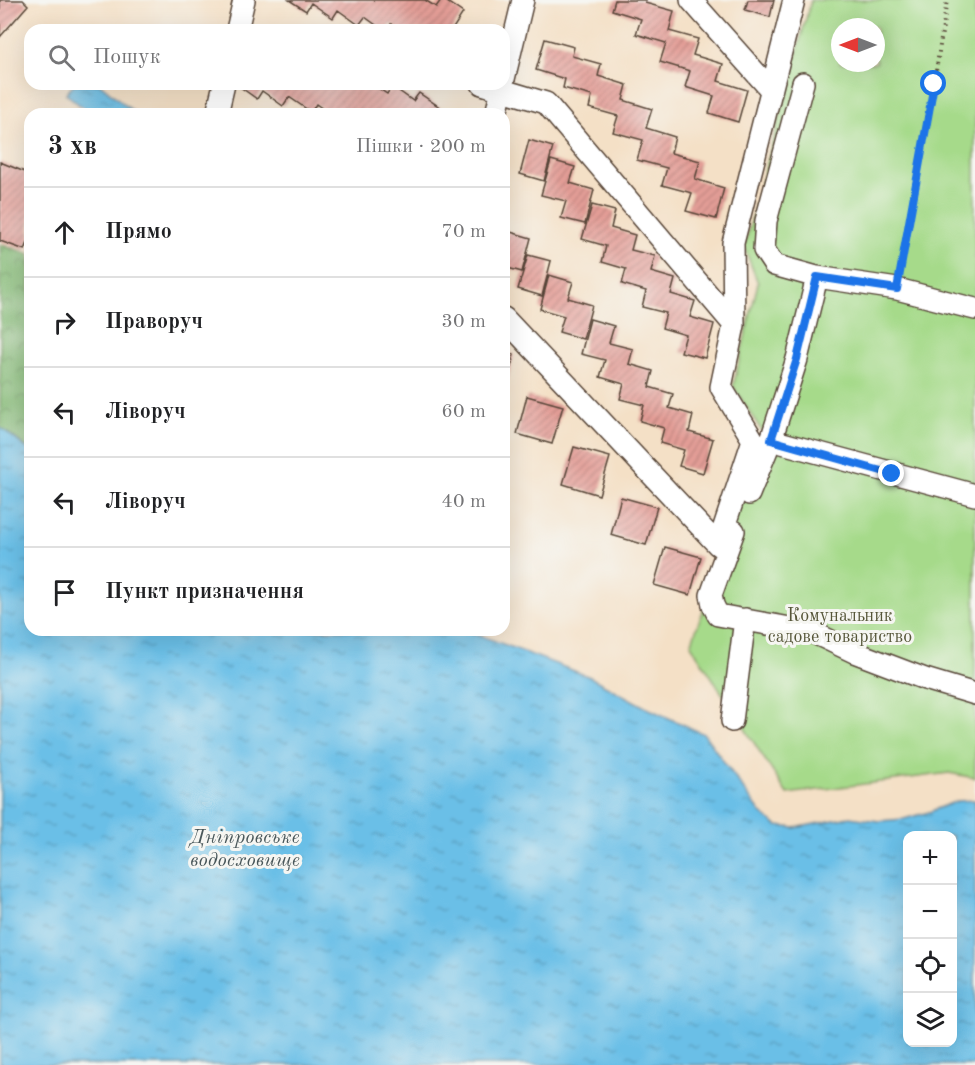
<!DOCTYPE html>
<html lang="uk">
<head>
<meta charset="utf-8">
<style>
  :root { --surface:#fff; --page:#f6f6f6; --text:#202124; --muted:#757577; --line:#e0e0e0 }
  body { margin:0; font-family:"Old Standard TT",serif; background:var(--page); color:var(--text) }
  .controls { position:absolute; right:18px; bottom:18px; display:grid; overflow:hidden; border-radius:12px; box-shadow:0 6px 24px #0002 }
  .controls button { width:54px; height:54px; display:grid; place-items:center; padding:0; border:0; border-bottom:2px solid var(--line); background:var(--surface); color:var(--text); font:30px sans-serif }
  .compass { position:absolute; left:831px; top:18px; width:54px; height:54px; border-radius:50%; background:var(--surface); box-shadow:0 6px 24px #0002; rotate:270deg }
  .stop { position:absolute; width:18px; height:18px; margin:-14px; border:4px solid #1a73e8; border-radius:50%; background:#fff }
  .stop.end { background:#1a73e8; border-color:#fff; box-shadow:0 2px 6px #0008 }
  .list { margin:0; padding:0; list-style:none }
  h2 { display:flex; justify-content:space-between; align-items:center; height:78px; margin:0; padding:0 24px; font-size:26px }
  h2 small { font-size:20px; font-weight:400; color:var(--muted) }
  .list li { display:grid; grid-template-columns:39px 1fr auto; gap:18px; align-items:center; box-sizing:border-box; height:90px; padding:0 24px; border-top:2px solid var(--line) }
  .list b { display:block; font-size:22px; white-space:nowrap }
  .list em { font-size:20px; font-style:normal; color:var(--muted) }
  .icon { flex:none; width:33px; height:33px; fill:none; stroke:currentColor; stroke-width:2; stroke-linecap:round; stroke-linejoin:round }
  .map { position:relative; flex:none; width:975px; height:1065px; overflow:hidden }
  .search { position:absolute; background:var(--surface); box-shadow:0 6px 24px #0002; left:24px; top:24px; width:486px; height:66px; display:flex; align-items:center; gap:15px; box-sizing:border-box; padding:0 21px; border-radius:18px; color:var(--muted); font-size:22px }
  .panel { position:absolute; background:var(--surface); box-shadow:0 6px 24px #0002; left:24px; top:108px; width:486px; height:528px; border-radius:18px }
  .map>svg:first-child { display:block }
  .forest { fill:url(#forest-crowns); stroke:#60724a; stroke-width:1.5 }
  .green { fill:#a6da8a; stroke:#708254; stroke-width:1.5; fill-rule:evenodd }
  .water { fill:url(#water-ripples); stroke:#527482; stroke-width:1.5; fill-rule:evenodd }
  .building { fill:url(#building-hatch) }
  .lines { fill:none; stroke-linecap:round; stroke-linejoin:round }
  .minor-casing { stroke:#574537; stroke-width:24 }
  .path { stroke:#574537; stroke-width:4; stroke-dasharray:1.5 4.5; stroke-linecap:butt }
  .minor { stroke:#fff; stroke-width:21 }
  .route { stroke:#1a73e8; stroke-width:8 }
  .labels { text-anchor:middle; stroke-width:6; stroke-linejoin:round; paint-order:stroke }
  .park-label { font-size:18px; fill:#565639; stroke:#f6f6f2 }
  .water-label { font-size:20px; font-style:italic; fill:#49575a; stroke:#f6f6f2 }
</style>
</head>
<body>
<div class="map">
<svg width="975" height="1065" viewBox="0 0 975 1065">
  <defs>
    <pattern id="forest-crowns" width="20" height="18" patternUnits="userSpaceOnUse" patternTransform="scale(1.5)"><rect width="20" height="18" fill="#84ba76"/><path d="M2 6a3 3 0 1 1 6 0M12 15a3 3 0 1 1 6 0" fill="none" stroke="#6d9760"/></pattern>
    <pattern id="water-ripples" width="26" height="14" patternUnits="userSpaceOnUse" patternTransform="scale(1.5)"><rect width="26" height="14" fill="#6abfe7"/><path d="M2 4q2-2 4 0t4 0M15 11q2-2 4 0t4 0" fill="none" stroke="#589bbb"/></pattern>
    <pattern id="building-hatch" width="6" height="6" patternUnits="userSpaceOnUse" patternTransform="scale(1.5)"><rect width="6" height="6" fill="#e49e97"/><path d="M-1 1l2-2M0 6l6-6M5 7l2-2" fill="none" stroke="#ba817b"/></pattern>
  </defs>
  <rect width="100%" height="100%" fill="#f6f6f2"/>
  <filter id="ink" filterUnits="userSpaceOnUse"><feTurbulence type="fractalNoise" baseFrequency=".0167" numOctaves="2"/><feDisplacementMap in="SourceGraphic" scale="12" xChannelSelector="R" yChannelSelector="G"/><feConvolveMatrix kernelMatrix="1 2 1 2 8 2 1 2 1" color-interpolation-filters="sRGB"/></filter>
  <filter id="wash" filterUnits="userSpaceOnUse"><feTurbulence type="fractalNoise" baseFrequency=".008" numOctaves="4" result="noise"/><feDisplacementMap in="SourceGraphic" scale="24" xChannelSelector="R" yChannelSelector="G"/><feGaussianBlur stdDeviation="1.35" result="paint"/><feColorMatrix in="noise" values="0 0 0 0 0 0 0 0 0 0 0 0 0 0 0 0 0 1.4 0 .05"/><feComposite in="paint" operator="in"/></filter>
  <g filter="url(#wash)">
    <rect width="100%" height="100%" fill="#f4e0c6"/>
    <path class="forest" d="M0 244 30 254V447L28 448 0 427Z"/>
    <path class="green" d="M811 0H975V778L949 773 787 794 691 645 763 433 733 386 758 283 744 247ZM840 27H876V63H840Z"/>
    <path class="water" d="M74 84H100L136 114H91L66 94Z
      M0 427 30 451V630H466L590 677 645 707 704 734 760 812 777 826 795 828 849 817 879 821 904 819 929 812 957 801 975 800V1065H0ZM908 836H952V1042H908Z"/>
    <g id="blocks">
      <path class="building" d="M0 0H23L28 5 0 37Z
        M289 0H425L436 7 441 0H444L463 13 452 30H399L391 24 388 30H383L365 17 359 25 338 10 333 18 311 3 306 11Z
        M615 0H646L645 3 674 11 669 31 698 39 693 55 723 64 718 81 747 90 738 122 709 113 714 96 685 87 690 71 660 62 666 43 636 34 641 19 612 10Z
        M748 0H774L770 17 745 10Z
        M545 39 574 47 572 56 601 64 598 76 627 85 623 100 652 109 646 128 675 137 671 153 700 161 695 179 724 188 716 219 686 211 692 193 662 185 667 168 637 160 643 140 613 132 618 116 589 108 592 96 563 88 565 79 536 70Z
        M236 84H356L360 87 362 84H372L387 94 392 86 413 101 419 93 441 108 437 114H346L343 112 341 114H330L316 104 311 112 289 97 283 106 262 91 257 99Z
        M529 140 553 147 544 181 520 174Z
        M551 160 575 167 570 183 594 190 585 224 561 218 566 201 541 195Z
        M0 162 30 174V238L25 250 0 241Z
        M592 205 615 211 611 228 635 235 631 250 655 256 651 272 675 279 671 294 695 301 690 317 714 324 705 358 681 352 686 335 662 328 666 313 642 307 646 291 622 284 626 269 602 262 606 246 582 239Z
        M507 231 531 238 522 272 504 267V243Z
        M528 255 551 261 542 296 518 289Z
        M549 275 573 282 568 298 592 305 583 339 559 332 564 316 540 309Z
        M590 319 614 326 609 343 633 349 629 364 653 371 649 387 673 394 669 408 693 415 689 432 713 439 703 473 679 466 684 450 660 443 664 428 640 421 644 405 620 399 624 384 600 377 605 360 581 354Z
        M504 352 514 355 505 390H504Z
        M527 396 563 406 552 444 517 434Z
        M574 447 610 457 599 495 563 484Z
        M621 497 657 507 646 545 611 535Z
        M665 547 701 557 690 595 654 585Z"/>
    </g>
  </g>
  <g filter="url(#ink)">
    <use href="#blocks" fill-opacity="0" stroke="#574537" stroke-width="1.5"/>
    <g class="lines">
      <defs>
        <path id="minor" d="M691 0 771 90
          M237 30 244 0
          M504 79 523 0
          M803 83 766 221 764 250 774 265 817 277
          M482 84 546 103 734 325
          M217 114 224 84
          M496 114 503 84
          M504 318 718 545 753 440 721 387 734 325 733 243 794 0
          M771 440 975 495
          M749 494 771 440 797 359 817 277 897 289 975 309
          M734 531 711 595 713 605 718 615 812 632 854 652 925 679 975 694
          M732 721 745 619"/>
      </defs>
      <use href="#minor" class="minor-casing"/>
      <path class="path" d="M900 271 934 84 947 0"/>
      <use href="#minor" class="minor"/>
    </g>
  </g>
  <g class="lines" filter="url(#ink)">
    <path class="route" d="M892 474 771 440 797 359 817 277 897 289 934 84"/>
  </g>
  <g class="labels">
    <g class="park-label">
      <text x="840" y="621">Комунальник<tspan x="840" dy="21">садове товариство</tspan></text>
    </g>
    <g class="water-label">
      <text x="245" y="843">Дніпровське<tspan x="245" dy="23">водосховище</tspan></text>
    </g>
  </g>
</svg>
<div class="controls">
<button>+</button>
<button>−</button>
<button><svg class="icon" aria-label="locate" viewBox="0 0 24 24"><circle cx="12" cy="12" r="6"/><path d="M12 2v4M12 18v4M2 12h4M18 12h4"/></svg></button>
<button><svg class="icon" aria-label="layers" viewBox="0 0 24 24"><path d="M12 4l9 5-9 5-9-5zM3 14l9 5 9-5"/></svg></button>
</div>
<svg class="compass" viewBox="-18 -18 36 36"><path d="M0-13l5 13h-10z" fill="#e53935"/><path d="M0 13l5-13h-10z" fill="#757577"/></svg>
<div class="stop" style="left:934px;top:84px"></div>
<div class="stop end" style="left:892px;top:474px"></div>
<div class="search"><svg class="icon" aria-label="search" viewBox="0 0 24 24"><circle cx="10" cy="10" r="6"/><path d="M15 15l6 6"/></svg>Пошук</div>
<section class="panel">
<h2>3 хв<small>Пішки · 200 m</small></h2>
<ul class="list">
<li><svg class="icon" aria-label="ahead" viewBox="0 0 24 24"><path d="M12 20V5M6 11l6-6 6 6"/></svg><div><b>Прямо</b></div><em>70 m</em></li>
<li><svg class="icon" aria-label="right" viewBox="0 0 24 24"><path d="M7 20v-9h11M14 6l5 5-5 5"/></svg><div><b>Праворуч</b></div><em>30 m</em></li>
<li><svg class="icon" aria-label="left" viewBox="0 0 24 24"><path d="M17 20v-9H6M10 6l-5 5 5 5"/></svg><div><b>Ліворуч</b></div><em>60 m</em></li>
<li><svg class="icon" aria-label="left" viewBox="0 0 24 24"><path d="M17 20v-9H6M10 6l-5 5 5 5"/></svg><div><b>Ліворуч</b></div><em>40 m</em></li>
<li><svg class="icon" aria-label="arrive" viewBox="0 0 24 24"><path d="M6 21V4h12l-3 4 3 4H6"/></svg><div><b>Пункт призначення</b></div></li>
</ul>
</section>
</div>
</body>
</html>
